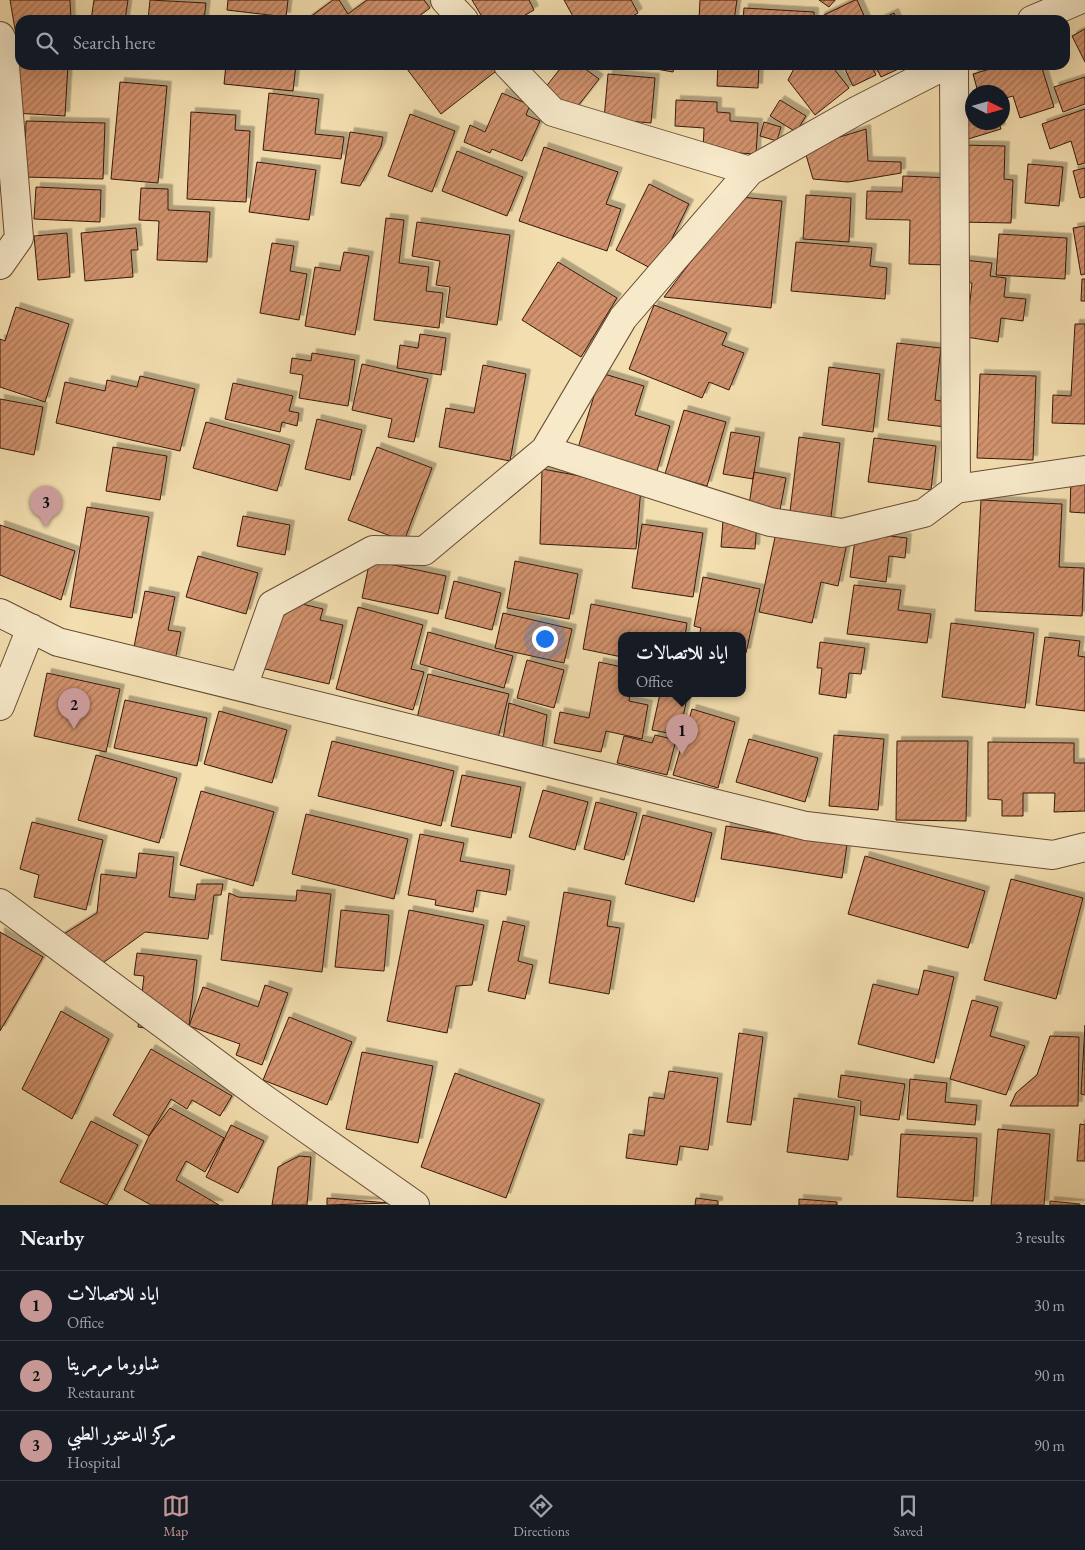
<!DOCTYPE html>
<html lang="en">
<head>
<meta charset="utf-8">
<style>
  :root { --surface:#171b24; --page:#20242c; --text:#f1f3f6; --muted:#9ea1a6; --line:#363941; --accent:#c59692 }
  body { margin:0; font-family:"EB Garamond",Amiri,serif; background:var(--page); color:var(--text) }
  .compass { position:absolute; left:965px; top:85px; width:45px; height:45px; border-radius:50%; background:var(--surface); box-shadow:0 5px 20px #0002; rotate:95deg }
  .you { position:absolute; left:544px; top:638px; width:18px; height:18px; margin:-12px; border:4px solid #fff; border-radius:50%; background:#1a73e8; box-shadow:0 0 0 8px #1a73e833 }
  .badge { display:grid; place-items:center; width:32px; height:32px; border-radius:50%; background:var(--accent); color:#111; font-size:16px; font-weight:700 }
  .pin { position:absolute; translate:-50% -41px; filter:drop-shadow(0 1px 2px #0008) }
  .pin::after { content:''; position:absolute; top:26px; width:18px; height:15px; background:inherit; clip-path:polygon(0 0,100% 0,50% 100%) }
  .popup { position:absolute; left:618px; top:632px; width:128px; height:65px; box-sizing:border-box; display:grid; place-content:center; border-radius:10px; background:var(--surface); filter:drop-shadow(0 1px 4px #0005); font-size:16px; white-space:nowrap; color:var(--muted) }
  .popup b { font-size:19px; color:var(--text) }
  .popup::after { content:''; position:absolute; left:50%; top:100%; margin-left:-10px; border:10px solid transparent; border-top-color:var(--surface) }
  .list { margin:0; padding:0; list-style:none }
  h2 { display:flex; justify-content:space-between; align-items:center; height:65px; margin:0; padding:0 20px; font-size:21px }
  h2 small { font-size:16px; font-weight:400; color:var(--muted) }
  .list li { display:grid; grid-template-columns:32px 1fr auto; gap:15px; align-items:center; box-sizing:border-box; height:70px; padding:0 20px; border-top:1px solid var(--line) }
  .list b { display:block; font-size:19px; white-space:nowrap }
  .list p { margin:0; font-size:16px; white-space:nowrap; color:var(--muted) }
  .list em { font-size:16px; font-style:normal; color:var(--muted) }
  .icon { flex:none; width:28px; height:28px; fill:none; stroke:currentColor; stroke-width:2; stroke-linecap:round; stroke-linejoin:round }
  .map { position:relative; flex:none; width:1085px; height:1205px; overflow:hidden }
  .search { position:absolute; background:var(--surface); box-shadow:0 5px 20px #0002; left:15px; right:15px; top:15px; height:55px; display:flex; align-items:center; gap:12px; box-sizing:border-box; padding:0 18px; border-radius:15px; color:var(--muted); font-size:19px }
  .sheet { height:275px; background:var(--surface) }
  nav { display:flex; justify-content:space-around; align-items:center; box-sizing:border-box; height:70px; border-top:1px solid var(--line); background:var(--surface); font-size:14px; color:var(--muted) }
  nav a { display:grid; justify-items:center; gap:2px }
  nav .on { color:var(--accent) }
  .map>svg:first-child { display:block }
  .building { fill:url(#building-hatch); stroke:#38180c; filter:url(#shadow) }
  .lines { fill:none; stroke-linecap:round; stroke-linejoin:round }
  .street-casing { stroke:#674a35; stroke-width:30 }
  .street { stroke:#f7eacb; stroke-width:28 }
</style>
</head>
<body>
<div class="map">
<svg width="1085" height="1205" viewBox="0 0 1085 1205">
  <defs>
    <pattern id="building-hatch" width="6" height="6" patternUnits="userSpaceOnUse" patternTransform="scale(1.25)"><rect width="6" height="6" fill="#d1926d"/><path d="M-1 1l2-2M0 6l6-6M5 7l2-2" fill="none" stroke="#ab7658"/></pattern>
    <filter id="shadow"><feDropShadow dx="4.5" dy="-4.5" stdDeviation="0" flood-color="#0004"/></filter>
  </defs>
  <rect width="100%" height="100%" fill="#f3deaf"/>
  <filter id="stains"><feTurbulence type="fractalNoise" baseFrequency=".004" numOctaves="4"/><feColorMatrix values="0 0 0 0 .2 0 0 0 0 .09 0 0 0 0 .02 0 0 0 .5 -.17"/></filter>
  <radialGradient id="worn" r=".72"><stop offset=".6" stop-color="#630" stop-opacity="0"/><stop offset="1" stop-color="#630" stop-opacity=".3"/></radialGradient>
  <path class="building" d="M10 0H70L71 20H20V41H17Z
    M94 0H128L125 20H91Z
    M150 0 206 3 204 20H148Z
    M228 0H288L286 17 227 10Z
    M333 0H339L348 14 367 0H424L430 8 414 20H306Z
    M472 0H529L534 10 517 20H484Z
    M564 0H631L638 13 626 20H575Z
    M700 0H737L734 20H699Z
    M819 0H835L829 7Z
    M855 0H857L866 20H821L820 17Z
    M744 8 814 12V20H743Z
    M894 13 897 20H879Z
    M1085 29V62L1072 36Z
    M17 54H20V65H68L65 116 14 113Z
    M165 65H198V69Z
    M226 65H296L293 91 224 84Z
    M404 65H497L500 68 441 114Z
    M563 65H580L599 79 574 111 545 88Z
    M634 65H675L673 72Z
    M718 65H759L758 88 717 86Z
    M796 65H831L849 88 815 115 788 80Z
    M843 65H871L876 75 853 86Z
    M875 65H907L881 77Z
    M1003 65H1041L1054 107 1020 118 1013 96 1002 99V92H978L973 74Z
    M608 74 655 78 651 123 604 119Z
    M1085 77V104L1063 112 1054 87Z
    M120 82 167 86 158 183 111 179Z
    M269 93 319 99 315 134 344 137 341 159 263 150Z
    M502 93 530 105 526 115 540 121 522 161 492 149 490 153 464 142 470 125 485 132Z
    M676 100 717 102V112L730 113V121L758 123 756 154 703 151 704 128 675 126Z
    M780 100 806 116 796 132 770 116Z
    M1085 109V163L1078 165 1071 141 1050 149 1042 124Z
    M191 112 236 115 235 130 250 131 246 202 187 199Z
    M410 114 455 131 432 192 388 176Z
    M972 120V122H999L1001 129 965 140 960 123Z
    M26 121 105 123 103 179 24 177Z
    M764 122 781 127 777 141 760 136Z
    M866 129 868 161 901 162V173L848 182 813 179 804 148Z
    M350 132 383 137 381 147 360 186 341 183Z
    M962 145 1005 146 1004 179 1013 180 1011 223 959 222Z
    M544 147 618 172 606 204 621 209 607 251 519 221Z
    M457 151 523 177 507 216 442 191Z
    M257 162 316 170 309 220 249 212Z
    M1028 164 1063 167 1059 206 1025 203Z
    M1085 168V197L1080 198 1073 171Z
    M903 176 951 178 949 265 909 264 910 220 866 219 867 191 902 192Z
    M649 184 689 204 656 271 616 250Z
    M36 187 101 190 100 222 34 219Z
    M141 188 168 189V210L210 212 207 262 157 260 159 221 139 220Z
    M806 195 851 198 849 242 803 239Z
    M740 197 782 201 771 308 664 297Z
    M386 218 404 220 399 263 429 267 426 291 443 293 439 328 374 320Z
    M417 222 510 235 497 325 446 317 450 287 436 285 440 261 412 256Z
    M1085 226V274L1081 275 1073 228Z
    M136 228 138 250H131L133 277 85 281 81 233Z
    M67 233 70 277 38 280 34 236Z
    M999 234 1067 238 1065 279 996 275Z
    M796 242 872 248 870 266 887 268 885 299 791 291Z
    M272 243 294 246 290 271 307 274 299 320 260 313Z
    M344 252 369 256 355 335 305 326 315 267 340 271Z
    M964 260 992 263 990 276 1006 278 1004 297 1026 299 1023 321 1001 318 998 342 966 337 972 283 961 282Z
    M558 262 617 298 581 357 522 320Z
    M1082 279H1085V301H1081Z
    M654 305 727 333 722 345 744 353 729 390 709 382 702 398 629 369Z
    M16 307 69 324 45 402 0 387V339L5 341Z
    M1075 324H1085V424L1052 423 1053 395 1071 396Z
    M420 334 446 338 441 375 397 368 400 345 418 348Z
    M897 343 941 348 935 400 948 402 945 427 888 420Z
    M312 353 355 360 348 406 299 398 303 375 290 373 292 358 311 361Z
    M362 364 428 379 414 442 388 437 392 419 352 410Z
    M483 365 526 374 510 461 439 447 446 408 474 413Z
    M829 367 880 374 873 432 822 425Z
    M601 373 644 386 635 415 670 426 657 471 578 448Z
    M980 374 1036 376 1033 460 977 458Z
    M140 376 195 389 180 451 56 423 65 382 105 391 107 380 137 387Z
    M233 383 293 396 289 411 299 413 297 426 282 422 280 432 225 419Z
    M0 399 43 407 34 455 0 448Z
    M684 410 726 422 707 486 665 474Z
    M317 419 362 430 350 480 305 469Z
    M206 422 290 445 277 491 193 468Z
    M731 432 760 437 753 479 723 474Z
    M799 437 840 443 830 525 789 520Z
    M874 438 936 446 931 490 868 482Z
    M113 447 167 456 160 500 106 491Z
    M377 447 432 468 404 541 348 520Z
    M542 469 641 487 636 549 540 544Z
    M754 472 786 478 780 510 749 505Z
    M1071 476 1085 477V513L1070 512Z
    M981 500 1062 504 1059 567 1084 568 1082 616 975 611Z
    M87 507 149 517 132 618 70 607Z
    M243 516 290 525 285 555 237 546Z
    M723 520 757 523 755 549 721 547Z
    M642 524 703 533 693 597 632 588Z
    M0 525 75 551 61 600 0 575Z
    M777 528 847 543 838 586 821 582 812 623 759 612Z
    M856 532 907 538 905 558 889 556 886 582 850 577Z
    M198 556 258 573 246 614 186 597Z
    M370 560 446 576 438 614 362 598Z
    M515 561 578 574 569 619 507 608Z
    M703 577 760 589 746 653 742 652V636H699L701 628 694 626Z
    M454 581 501 593 492 630 445 618Z
    M854 585 901 590 898 610 931 614 927 643 847 634Z
    M145 591 175 597 168 630 181 632 175 660 133 652Z
    M277 598 323 609 320 620 343 625 329 684 261 668Z
    M591 604 687 623 685 636H622V657L583 649Z
    M358 607 423 625 411 669 424 672 413 710 336 689Z
    M503 613 572 629 564 663 495 648Z
    M951 623 1034 633 1025 708 942 697Z
    M428 632 513 656 504 688 420 664Z
    M1045 637 1080 641 1078 656 1085 657V711L1036 705Z
    M820 642 865 648 861 674 849 673 846 698 819 694 822 668H817Z
    M527 660 564 670 554 708 517 698Z
    M599 662 622 667V694H630L629 701 648 705 642 739 606 731 601 752 554 743 560 712 589 718Z
    M47 673 120 689 106 752 34 736Z
    M428 674 509 694 498 738 417 718Z
    M660 694H688L679 735 652 730Z
    M125 700 207 718 197 766 114 748Z
    M509 703 547 715 542 750 502 745Z
    M692 709 735 722 718 788 673 775Z
    M219 711 287 730 272 783 204 764Z
    M655 735 676 740 667 775 617 763 624 736 652 743Z
    M834 735 884 739 878 810 829 806Z
    M749 739 818 758 805 802 736 782Z
    M332 741 454 771 441 826 318 796Z
    M897 741H968L966 821 896 820Z
    M988 742 1074 743V763H1085V811L1054 812 1055 793H1023V816H1002V800L988 799Z
    M96 755 177 778 159 843 78 820Z
    M462 775 521 787 511 838 451 826Z
    M543 790 588 802 575 850 529 837Z
    M201 791 274 812 253 886 180 865Z
    M596 802 637 813 624 860 584 849Z
    M306 814 408 839 394 899 292 874Z
    M643 815 712 833 694 902 625 884Z
    M32 822 103 840 86 910 34 897 39 875 20 869Z
    M726 826 847 845 842 878 721 859Z
    M420 834 464 843 460 861 510 870 506 895 477 890 473 912 435 905 436 900 408 895Z
    M139 853 174 857 169 897 195 900 197 884H223L221 895H214L208 939 145 932 88 974 50 943 97 913 101 874 136 878Z
    M865 856 985 891 968 948 848 914Z
    M1011 879 1083 898 1056 999 984 980Z
    M297 890 331 894 322 972 221 960 229 893 238 897 296 901Z
    M564 892 611 901 607 926 620 928 609 994 549 983Z
    M341 910 389 915 384 971 335 967Z
    M409 910 484 925 472 985 456 986 447 1033 387 1021Z
    M503 921 525 926 518 961 533 965 525 999 488 991Z
    M0 932 43 957 0 1031Z
    M137 953 197 960 188 1034 138 1027 144 976 134 975Z
    M924 970 954 977 934 1063 858 1044 873 984 918 995Z
    M265 985 288 993 262 1065 236 1055 240 1044 189 1026 203 987 258 1007Z
    M972 1000 998 1007 990 1036 1025 1046 1006 1095 950 1079Z
    M61 1011 109 1039 72 1119 22 1089Z
    M289 1017 352 1042 327 1105 263 1080Z
    M1085 1025V1095L1081 1094Z
    M739 1033 763 1037 751 1125 727 1122Z
    M1050 1036 1079 1037 1078 1106H1010L1016 1093 1037 1075Z
    M151 1049 232 1096 220 1116 192 1100 187 1109 171 1099 149 1136 113 1115Z
    M362 1052 433 1066 418 1143 346 1129Z
    M669 1071 718 1078 708 1150 680 1146 677 1165 626 1158 629 1134 644 1136 649 1097 664 1099Z
    M455 1073 540 1104 506 1198 421 1167Z
    M841 1075 905 1084 899 1120 860 1115 861 1101 838 1097Z
    M910 1079 947 1083 945 1102 977 1105 975 1125 907 1119Z
    M794 1098 855 1107 848 1160 787 1152Z
    M170 1108 224 1138 205 1172 186 1161 176 1180 219 1205H151L124 1190 149 1136Z
    M91 1121 138 1145 107 1205 60 1182Z
    M1080 1124 1085 1125V1161H1077Z
    M231 1125 264 1141 238 1193 206 1177Z
    M998 1129 1050 1134 1044 1205H991Z
    M901 1134 977 1138 973 1201 897 1197Z
    M299 1156 311 1157 307 1205H272L278 1167Z
    M327 1198 389 1203 327 1205Z
    M696 1198 718 1201V1205H695Z
    M799 1199 837 1202V1205H799Z
    M1050 1201 1080 1204V1205H1050Z"/>
  <g class="lines">
    <defs>
      <path id="street" d="M445 0 464 20
        M1032 20 1079 0
        M0 36 3 42 19 238 0 265
        M508 65 553 112 750 171
        M954 65 956 489
        M545 450 770 522 842 533 924 513 956 489 1085 470
        M0 613 58 642 806 826 1053 855 1085 847
        M243 687 272 605 373 550 424 551 545 450 623 318 750 171 858 110 946 65
        M0 706 31 628
        M0 903 260 1096 415 1205"/>
    </defs>
    <use href="#street" class="street-casing"/>
    <use href="#street" class="street"/>
  </g>
  <rect width="100%" height="100%" filter="url(#stains)"/>
  <rect width="100%" height="100%" fill="url(#worn)"/>
</svg>
<svg class="compass" viewBox="-18 -18 36 36"><path d="M0-13l5 13h-10z" fill="#e53935"/><path d="M0 13l5-13h-10z" fill="#9ea1a6"/></svg>
<div class="you"></div>
<div class="pin badge" style="left:682px;top:755px">1</div>
<div class="popup"><b>اياد للاتصالات</b>Office</div>
<div class="pin badge" style="left:74px;top:729px">2</div>
<div class="pin badge" style="left:46px;top:527px">3</div>
<div class="search"><svg class="icon" aria-label="search" viewBox="0 0 24 24"><circle cx="10" cy="10" r="6"/><path d="M15 15l6 6"/></svg>Search here</div>
</div>
<section class="sheet">
<h2>Nearby<small>3 results</small></h2>
<ul class="list">
<li><span class="badge">1</span><div><b>اياد للاتصالات</b><p>Office</p></div><em>30 m</em></li>
<li><span class="badge">2</span><div><b>شاورما مرمريتا</b><p>Restaurant</p></div><em>90 m</em></li>
<li><span class="badge">3</span><div><b>مركز الدعتور الطبي</b><p>Hospital</p></div><em>90 m</em></li>
</ul>
</section>
<nav>
<a class="on"><svg class="icon" aria-label="map" viewBox="0 0 24 24"><path d="M3 6l6-2 6 2 6-2v14l-6 2-6-2-6 2zM9 4v14M15 6v14"/></svg>Map</a>
<a><svg class="icon" aria-label="directions" viewBox="0 0 24 24"><path d="M12 3l9 9-9 9-9-9zM9 14v-3h6M13 9l2 2-2 2"/></svg>Directions</a>
<a><svg class="icon" aria-label="saved" viewBox="0 0 24 24"><path d="M7 4h10v16l-5-4-5 4z"/></svg>Saved</a>
</nav>
</body>
</html>
